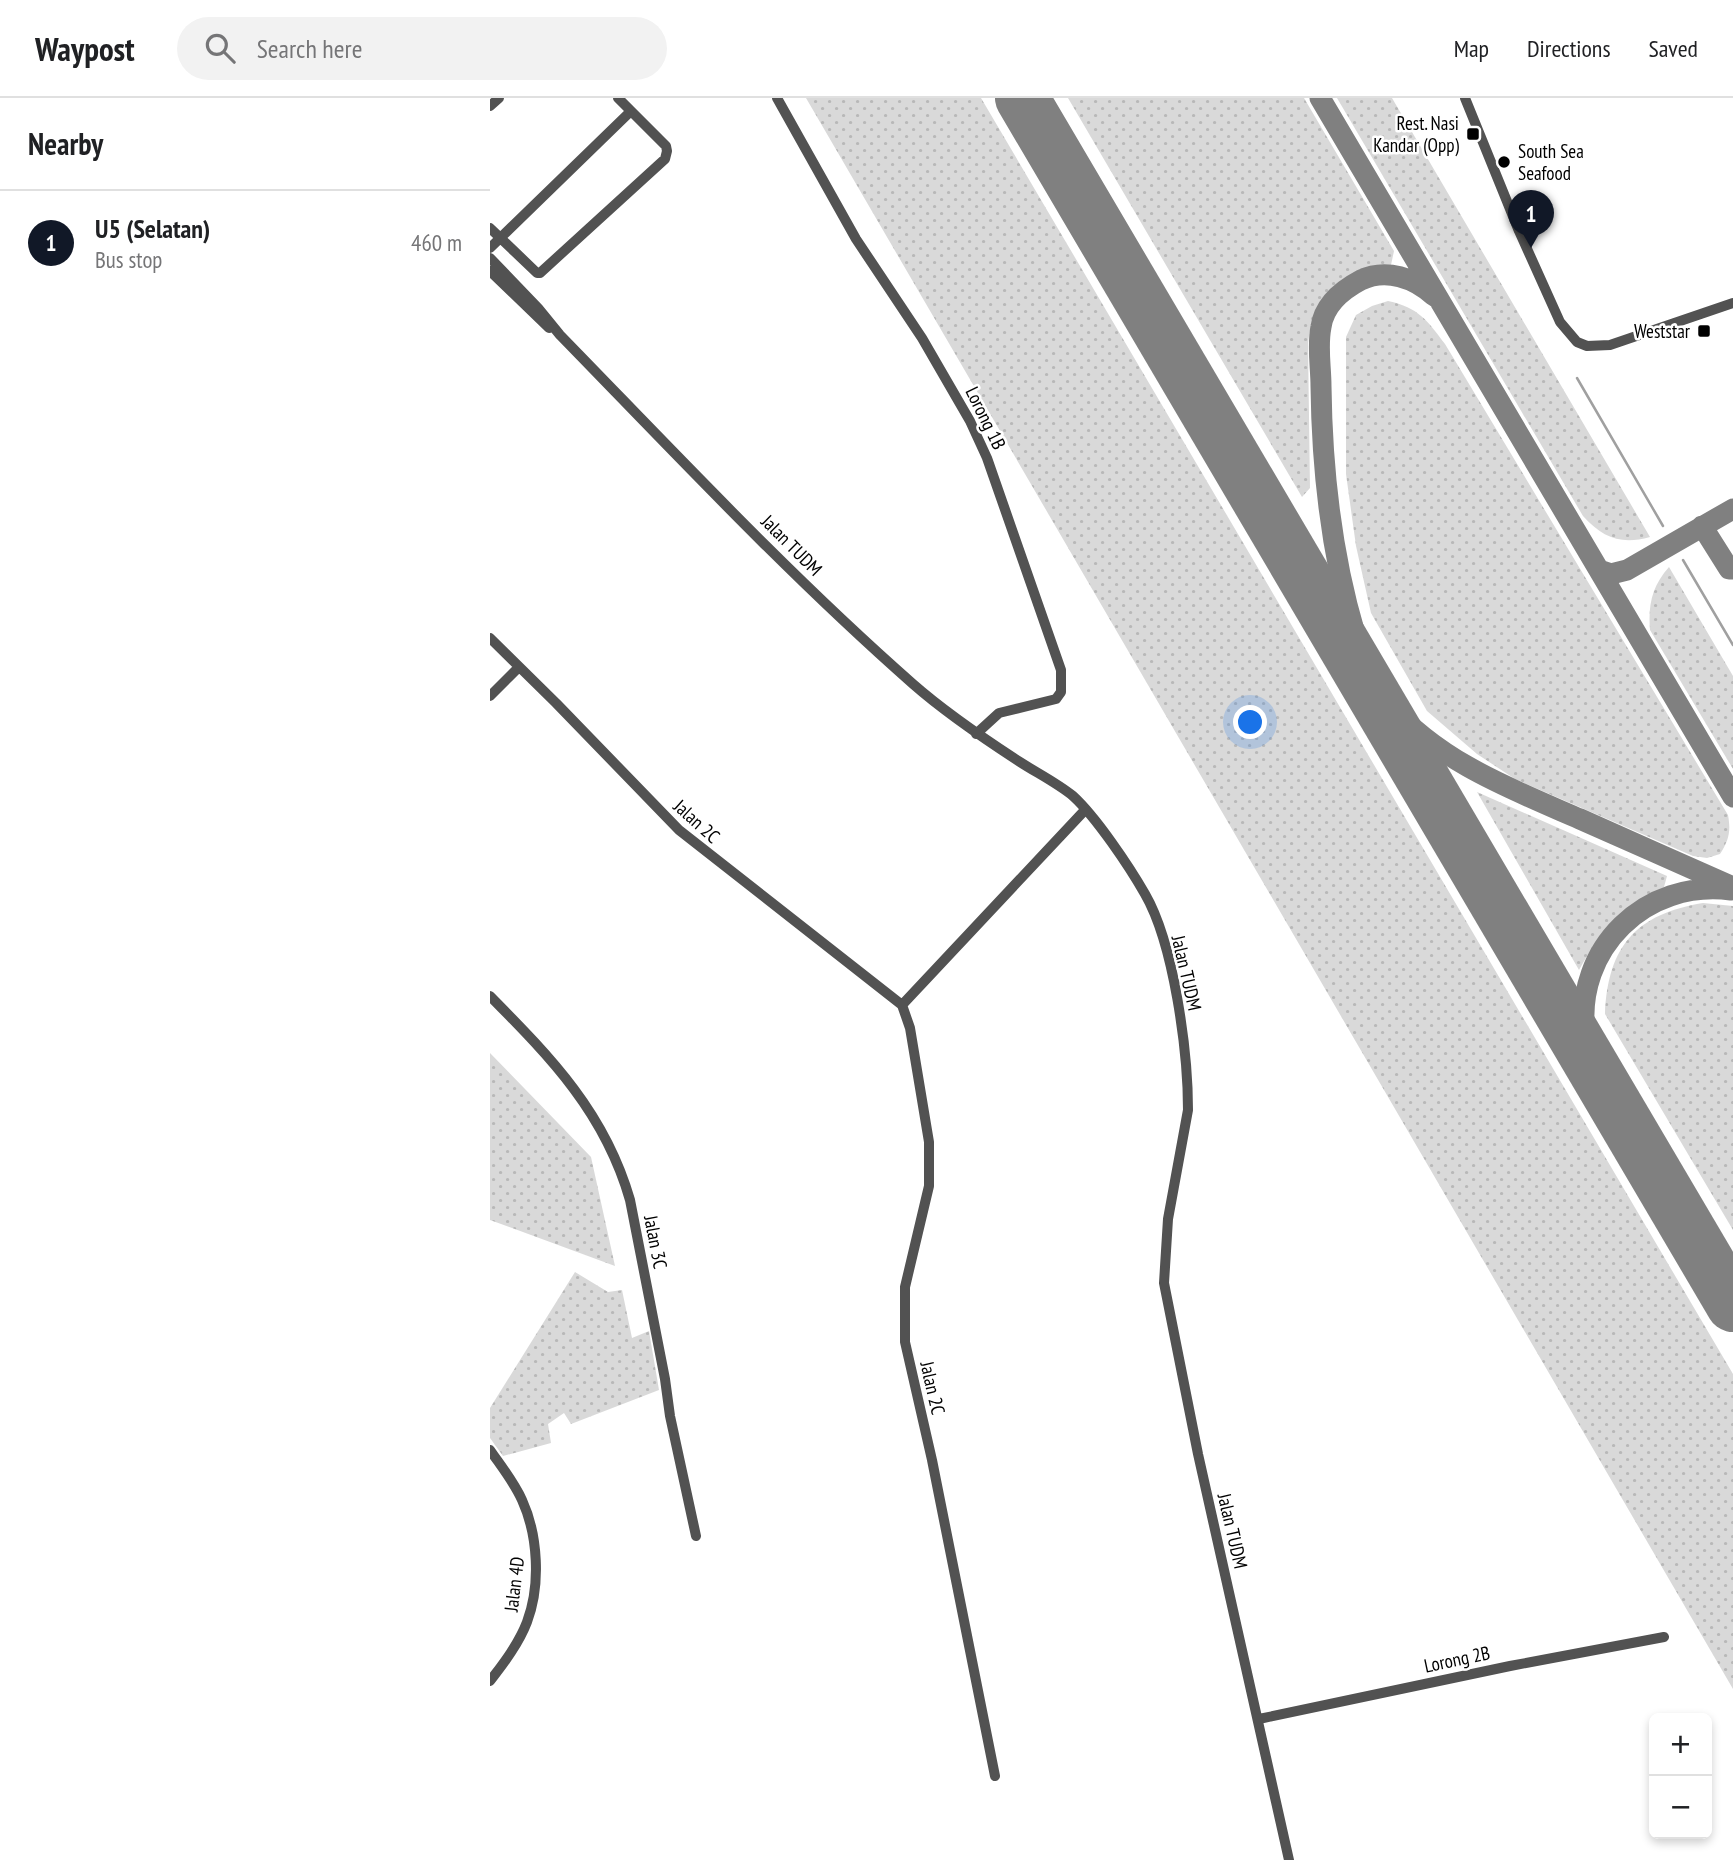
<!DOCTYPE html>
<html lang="en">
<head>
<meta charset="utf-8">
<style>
  :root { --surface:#fff; --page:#f2f2f2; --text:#202124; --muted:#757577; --line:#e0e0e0; --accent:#111827 }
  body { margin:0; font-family:"PT Sans Narrow",sans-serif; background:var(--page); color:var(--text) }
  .controls { position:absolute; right:21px; bottom:21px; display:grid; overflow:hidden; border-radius:10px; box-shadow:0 4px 10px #0003 }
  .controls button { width:63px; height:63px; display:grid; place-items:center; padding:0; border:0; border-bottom:2px solid var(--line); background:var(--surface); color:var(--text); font:35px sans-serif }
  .you { position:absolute; left:761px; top:625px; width:24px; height:24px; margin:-18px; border:5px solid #fff; border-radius:50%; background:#1a73e8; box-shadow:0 0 0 10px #1a73e833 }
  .badge { display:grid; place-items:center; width:46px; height:46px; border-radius:50%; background:var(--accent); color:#fff; font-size:23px; font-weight:700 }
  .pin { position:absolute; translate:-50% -58px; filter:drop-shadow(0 2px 4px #0008) }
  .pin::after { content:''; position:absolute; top:37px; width:24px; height:21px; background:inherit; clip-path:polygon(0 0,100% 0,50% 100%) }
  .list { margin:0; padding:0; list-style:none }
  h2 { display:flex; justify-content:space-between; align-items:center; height:91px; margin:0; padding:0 28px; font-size:30px }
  h2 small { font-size:23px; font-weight:400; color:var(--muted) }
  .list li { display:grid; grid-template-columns:46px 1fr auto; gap:21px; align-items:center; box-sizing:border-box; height:105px; padding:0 28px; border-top:2px solid var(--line) }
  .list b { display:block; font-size:26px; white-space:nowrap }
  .list p { margin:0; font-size:23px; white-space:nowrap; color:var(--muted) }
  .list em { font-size:23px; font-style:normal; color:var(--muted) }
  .icon { flex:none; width:38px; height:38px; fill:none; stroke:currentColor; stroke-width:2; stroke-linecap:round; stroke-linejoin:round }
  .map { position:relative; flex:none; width:1243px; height:1762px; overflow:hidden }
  header { display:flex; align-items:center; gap:42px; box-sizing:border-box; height:98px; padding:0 35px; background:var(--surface); border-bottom:2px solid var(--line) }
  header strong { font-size:33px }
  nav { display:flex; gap:38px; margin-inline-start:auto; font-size:24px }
  .search { width:490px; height:63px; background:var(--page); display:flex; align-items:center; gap:18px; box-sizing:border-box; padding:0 24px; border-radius:38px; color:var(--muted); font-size:26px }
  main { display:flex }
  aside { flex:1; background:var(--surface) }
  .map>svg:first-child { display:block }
  .grass { fill:url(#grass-dots) }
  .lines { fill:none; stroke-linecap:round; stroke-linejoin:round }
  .stream { stroke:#a0a0a0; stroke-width:2.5 }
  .taxiway { stroke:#808080; stroke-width:21 }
  .runway { stroke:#808080; stroke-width:54 }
  .minor { stroke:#525252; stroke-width:10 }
  .poi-dot { fill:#000; stroke:#fff; stroke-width:2.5 }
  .labels { text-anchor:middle; stroke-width:5; stroke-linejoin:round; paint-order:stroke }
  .poi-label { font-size:19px; fill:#000; stroke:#fff; text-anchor:end }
  .street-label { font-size:19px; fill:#000; stroke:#fff }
</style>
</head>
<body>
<header>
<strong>Waypost</strong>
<div class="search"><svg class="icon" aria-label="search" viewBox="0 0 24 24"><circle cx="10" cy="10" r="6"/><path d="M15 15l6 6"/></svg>Search here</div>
<nav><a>Map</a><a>Directions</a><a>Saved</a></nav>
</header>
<main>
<aside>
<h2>Nearby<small></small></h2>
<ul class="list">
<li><span class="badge">1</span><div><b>U5 (Selatan)</b><p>Bus stop</p></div><em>460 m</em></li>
</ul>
</aside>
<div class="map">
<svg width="1243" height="1762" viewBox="0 0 1243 1762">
  <defs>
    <pattern id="grass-dots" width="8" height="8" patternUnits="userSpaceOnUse" patternTransform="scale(1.75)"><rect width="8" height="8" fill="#d9d9d9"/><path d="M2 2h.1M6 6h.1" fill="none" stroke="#b8b8b8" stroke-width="1.8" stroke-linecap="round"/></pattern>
  </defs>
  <rect width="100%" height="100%" fill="#fff"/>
  <path class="grass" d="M316 0H491L1243 1276V1591Z
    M578 0H814L904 153 901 167C853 173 824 196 818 245L820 390 812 399Z
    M847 0H902L1160 439C1131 447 1113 440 1093 418Z
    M898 203C929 210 937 222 955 246L1238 717C1241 733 1239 742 1230 756L1217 760 1203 758 1025 681 987 656 937 613 881 515 866 448 856 376V239L866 217 882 208Z
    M1179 469 1243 578V671L1160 532C1158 507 1162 488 1179 469Z
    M987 694 1177 778 1174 789C1134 811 1111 832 1089 872Z
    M1213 805 1243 808V1132L1115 916C1118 848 1146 816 1213 805Z
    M0 955 101 1059 125 1168 0 1122Z
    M85 1174 118 1194 132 1192 142 1240 159 1233 169 1292 81 1326 74 1315 58 1326 61 1345 13 1358 0 1340V1310Z"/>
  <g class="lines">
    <path class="stream" d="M1087 280 1173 428
      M1193 462 1243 547"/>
    <path class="taxiway" d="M830 0 1243 699
      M1212 428 1239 471H1243
      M1109 472 1121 476 1137 472 1243 411
      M898 605C949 664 1021 691 1090 721 1141 744 1192 766 1243 789
      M906 635C892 602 876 570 865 536 841 455 832 372 831 288 831 269 827 248 831 229 834 207 852 192 871 182 896 170 925 180 944 198
      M1113 986C1106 970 1097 954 1095 936 1084 850 1156 781 1241 792"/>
    <path class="runway" d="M532 0 1243 1207"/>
    <path class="minor" d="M287 0 366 141 432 240 480 323 497 360 571 572V594L566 601 509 615 486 636
      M975 0 1029 133 1070 224 1087 244 1097 248 1120 247 1243 205
      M0 8 9 0
      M0 130 47 175H50L175 61 177 53 176 48 128 0
      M0 150 141 13
      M0 160 48 210 70 237C185 355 299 477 423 586 456 615 493 640 530 664 547 675 567 685 583 698 606 719 639 768 655 796 684 846 698 954 698 1012L678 1121 674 1185 708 1356 799 1762
      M0 173 59 230
      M0 540 66 605 189 732 412 907 420 930 439 1044V1088L415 1189V1244L442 1362 505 1678
      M0 598 29 569
      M0 898C62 961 115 1015 140 1102L175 1281 180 1318 206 1438
      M412 907 595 712
      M0 1352C11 1368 24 1384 32 1402 48 1437 51 1487 37 1524 29 1545 14 1565 0 1583
      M769 1621 1020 1568 1174 1539"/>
  </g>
  <g class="poi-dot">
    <rect x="976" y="29" width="14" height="14" rx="3.5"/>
    <circle cx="1014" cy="64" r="7"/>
    <rect x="1207" y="226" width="14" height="14" rx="3.5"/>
  </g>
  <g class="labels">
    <g class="poi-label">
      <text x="969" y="32">Rest. Nasi<tspan x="969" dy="22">Kandar (Opp)</tspan></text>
      <text x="1028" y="60" text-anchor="start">South Sea<tspan x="1028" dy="22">Seafood</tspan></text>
      <text x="1200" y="240">Weststar</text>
    </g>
    <g class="street-label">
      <text transform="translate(496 320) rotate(64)" y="7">Lorong 1B</text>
      <text transform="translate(302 447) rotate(45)" y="7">Jalan TUDM</text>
      <text transform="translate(207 723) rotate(42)" y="7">Jalan 2C</text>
      <text transform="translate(697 875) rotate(77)" y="7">Jalan TUDM</text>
      <text transform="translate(166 1144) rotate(79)" y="7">Jalan 3C</text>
      <text transform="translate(443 1290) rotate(77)" y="7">Jalan 2C</text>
      <text transform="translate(743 1433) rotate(77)" y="7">Jalan TUDM</text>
      <text transform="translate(24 1486) rotate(-83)" y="7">Jalan 4D</text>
      <text transform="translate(967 1561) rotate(-12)" y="7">Lorong 2B</text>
    </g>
  </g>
</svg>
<div class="controls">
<button>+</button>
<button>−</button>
</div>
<div class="you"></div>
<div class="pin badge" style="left:1041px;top:150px">1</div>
</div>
</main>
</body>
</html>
